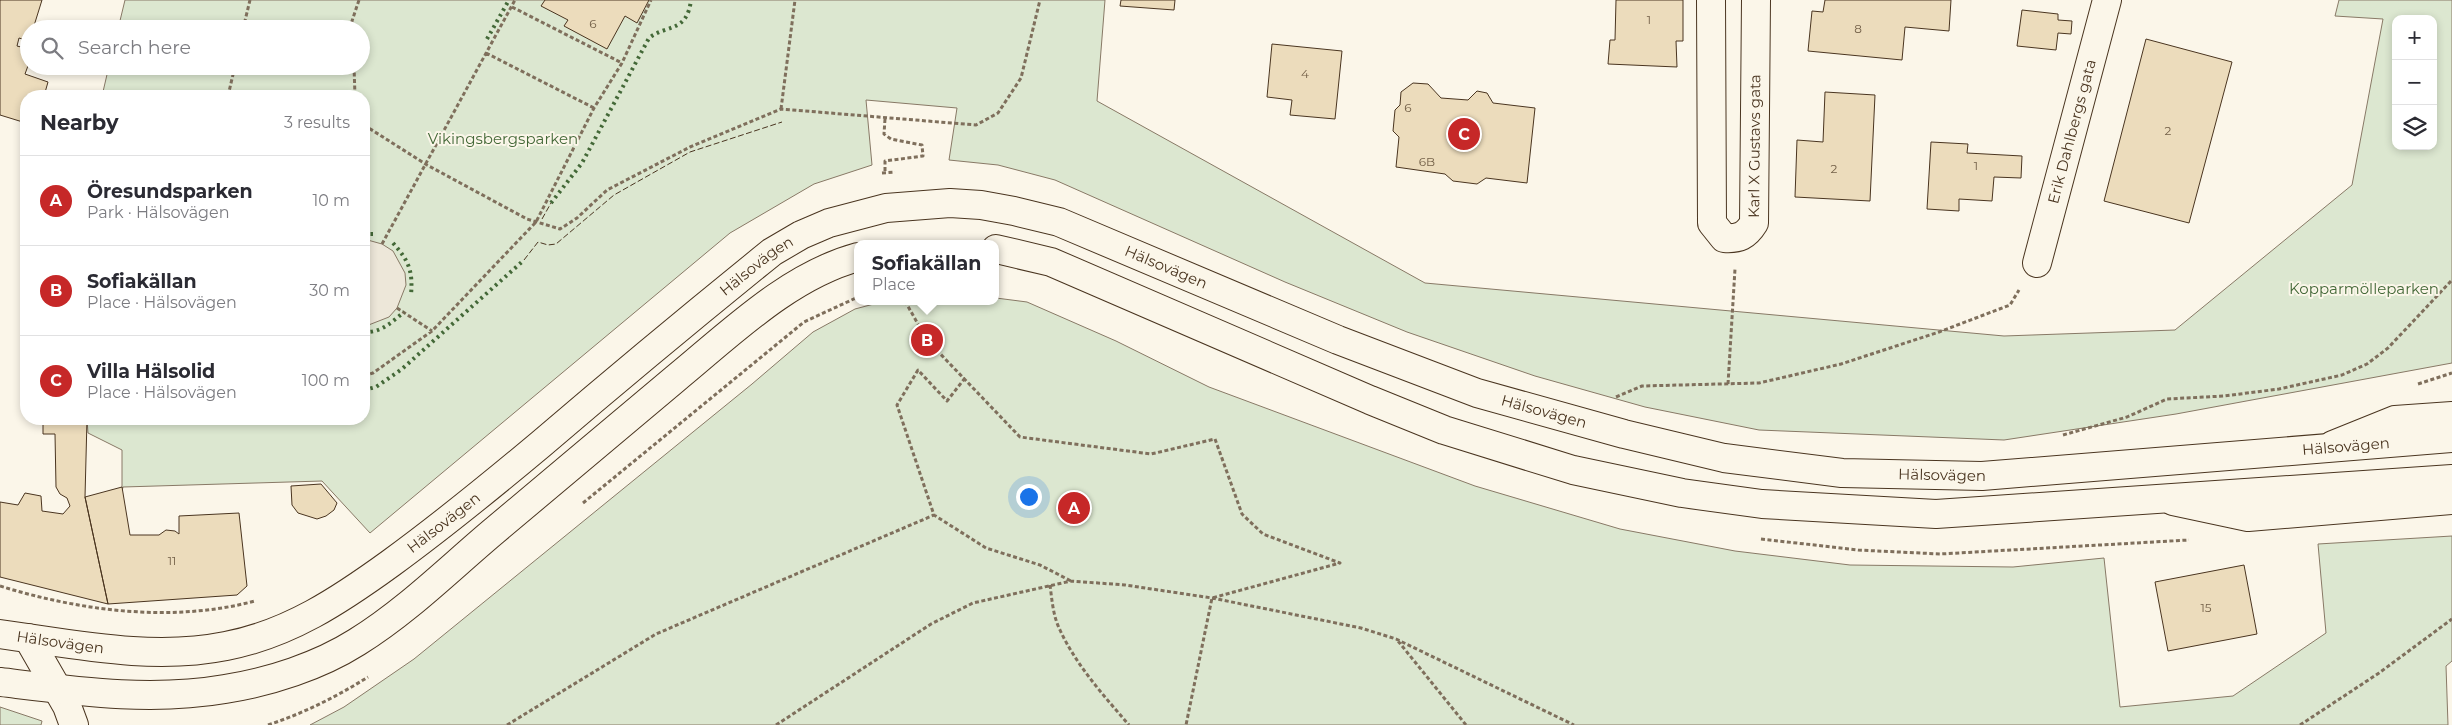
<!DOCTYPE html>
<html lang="en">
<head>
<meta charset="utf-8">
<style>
  :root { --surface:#fff; --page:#f7f7f7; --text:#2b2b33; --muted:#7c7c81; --line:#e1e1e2; --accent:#c62828 }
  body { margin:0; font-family:Montserrat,sans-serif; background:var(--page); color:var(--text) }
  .controls { position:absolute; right:15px; top:15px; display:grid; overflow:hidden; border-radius:10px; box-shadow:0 2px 8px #0003 }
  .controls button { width:45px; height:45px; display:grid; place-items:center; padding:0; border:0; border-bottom:1px solid var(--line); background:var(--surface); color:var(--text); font:25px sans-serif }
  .you { position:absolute; left:1028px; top:496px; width:18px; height:18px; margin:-12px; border:4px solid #fff; border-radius:50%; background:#1a73e8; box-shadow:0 0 0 8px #1a73e833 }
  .badge { display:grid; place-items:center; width:32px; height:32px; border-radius:50%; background:var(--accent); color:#fff; font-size:16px; font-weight:700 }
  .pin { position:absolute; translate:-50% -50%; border:2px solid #fff; box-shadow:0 1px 5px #0006 }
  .popup { position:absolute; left:854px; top:240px; width:145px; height:65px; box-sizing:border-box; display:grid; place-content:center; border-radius:10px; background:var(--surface); filter:drop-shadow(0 1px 4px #0005); font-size:16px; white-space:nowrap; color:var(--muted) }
  .popup b { font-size:19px; color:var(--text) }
  .popup::after { content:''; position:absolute; left:50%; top:100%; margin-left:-10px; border:10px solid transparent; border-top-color:var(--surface) }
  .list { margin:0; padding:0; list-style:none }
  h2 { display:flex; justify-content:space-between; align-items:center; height:65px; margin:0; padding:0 20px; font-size:21px }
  h2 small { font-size:16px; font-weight:400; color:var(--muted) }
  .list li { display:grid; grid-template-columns:32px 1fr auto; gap:15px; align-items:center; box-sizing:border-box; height:90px; padding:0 20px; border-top:1px solid var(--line) }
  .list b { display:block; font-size:19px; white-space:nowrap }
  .list p { margin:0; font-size:16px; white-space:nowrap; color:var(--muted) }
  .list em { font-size:16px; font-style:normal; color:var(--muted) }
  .icon { flex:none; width:28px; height:28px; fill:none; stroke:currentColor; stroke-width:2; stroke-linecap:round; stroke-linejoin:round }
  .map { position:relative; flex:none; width:2452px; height:725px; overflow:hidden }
  .search { position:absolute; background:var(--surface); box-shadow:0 2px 8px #0003; left:20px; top:20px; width:350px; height:55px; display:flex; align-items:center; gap:12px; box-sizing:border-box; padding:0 18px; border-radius:28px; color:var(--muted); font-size:19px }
  .panel { position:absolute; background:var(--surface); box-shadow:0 2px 8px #0003; left:20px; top:90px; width:350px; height:335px; border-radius:20px }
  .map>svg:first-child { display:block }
  .green { fill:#dce7d0; stroke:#887966; fill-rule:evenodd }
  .parking { fill:#ede7d9; stroke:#887966 }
  .building { fill:#ecdcbc; stroke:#4a3520 }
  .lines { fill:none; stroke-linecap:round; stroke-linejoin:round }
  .minor-casing { stroke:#4a3520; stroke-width:30 }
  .major-casing { stroke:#4a3520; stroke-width:30 }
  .path { stroke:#7f6f5c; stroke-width:3; stroke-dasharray:4 2.5; stroke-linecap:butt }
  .minor { stroke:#fbf6e9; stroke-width:28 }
  .major { stroke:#fbf6e9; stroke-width:28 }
  .hedge { stroke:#436837; stroke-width:4; stroke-dasharray:2.5 4; stroke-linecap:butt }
  .fence { stroke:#4a3520; stroke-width:1; stroke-dasharray:6 2.5; stroke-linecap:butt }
  .labels { text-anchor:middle; stroke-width:4; stroke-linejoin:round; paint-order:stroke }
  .number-label { font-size:12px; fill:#725f47 }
  .street-label { font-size:15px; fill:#4a3520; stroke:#fbf6e9 }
  .park-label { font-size:15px; fill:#436837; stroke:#fbf6e9 }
</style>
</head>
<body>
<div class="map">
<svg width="2452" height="725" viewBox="0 0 2452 725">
  <rect width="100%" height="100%" fill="#fbf6e9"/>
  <path class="green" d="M125 0H1105L1097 101 1425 283 2004 336 2175 330 2352 185 2383 19 2335 16 2339 0H2452V363L2176 414 2004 440 1759 430 1645 407 1535 376 1407 332 1285 282 1055 180 998 165 949 160 957 108 866 100 872 165 814 184 730 233 370 533 322 481 123 487 122 491V450L88 433 87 419H364V96H102L109 66H361V29H118ZM2396 19H2433V146H2396Z
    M996 298 1027 302 1116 341 1209 387 1475 486 1620 529 1735 551 1850 565 2013 567 2104 558 2120 707 2233 696 2326 633 2318 544 2452 536V661L2446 666 2448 725H310L344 707 414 659 752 384 813 332 855 309 885 301H996Z
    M0 707 42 721 41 725H0Z"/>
  <path class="parking" d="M364 239 382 244 393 251 405 273 406 285 397 308 389 317 366 326H364Z"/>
  <path class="building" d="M0 0H42L33 29H29V41L19 38 17 46 29 49V63L25 74 48 82 44 96H26V123L0 115Z
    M545 0H649L637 23 625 16 607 49 564 26 568 20 541 6Z
    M1121 0H1175L1174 10 1120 6Z
    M1616 0H1683V41H1676L1677 67 1608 64 1610 40H1615Z
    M1825 0H1951L1949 31 1905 27 1902 60 1808 51 1812 11 1823 12Z
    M2022 10 2058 14V20L2072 21 2071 34 2058 33 2056 50 2017 46Z
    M2146 39 2232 62 2189 223 2104 201Z
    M1272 44 1342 51 1335 119 1290 115 1292 100 1267 97Z
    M1413 83 1428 84 1441 98 1468 100 1477 91 1487 93 1493 103 1535 108 1527 183 1486 178 1477 184 1453 181 1445 174 1396 167 1399 137 1393 131 1395 110 1400 105 1401 92Z
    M1825 92 1875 95 1870 201 1795 197 1797 140 1823 142Z
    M1931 142 1968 144 1967 153 2022 156 2021 178 1994 177 1992 201 1959 199V211L1927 209Z
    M43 419H87L85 497 108 604 0 577V502L18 505 25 493 41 496 42 511 63 514 70 506 67 498 60 494 56 487 55 434H43Z
    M321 484 337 503 334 510 326 516 317 519 298 513 292 505 291 486Z
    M122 487 130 535H159L166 530 175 531 179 534V516L239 513 247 586 237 595 108 604 85 497Z
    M2244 565 2257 634 2168 651 2155 582Z"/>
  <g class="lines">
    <defs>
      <g id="minor">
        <path id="s1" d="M1711 0 1712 223 1724 238C1739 239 1746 236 1754 223L1756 0"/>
        <path id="s2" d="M2037 263 2107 0"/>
        <path d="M2333 445 2395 420 2452 416"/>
        <path d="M2173 501 2248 517 2452 500"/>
        <path d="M28 638 67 706 74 725"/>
      </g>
      <g id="major">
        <path d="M996 249 1051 262 1370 400 1444 430 1573 470 1682 493 1762 504 1936 514 2452 479"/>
        <path id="s3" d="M0 634C74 644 152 661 226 646 289 634 340 600 391 563 443 525 492 485 541 444 617 379 694 315 772 252L801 235 829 223 886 208 950 203 981 205 1014 211 1059 222 1338 340 1477 393 1624 434 1724 458 1842 473 1982 476 2452 438"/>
        <path d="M0 682C75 691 150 702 225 689 270 682 319 666 357 642 407 611 450 568 494 531 554 480 615 430 675 379 730 334 788 276 858 257"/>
      </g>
    </defs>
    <use href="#minor" class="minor-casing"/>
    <use href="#major" class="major-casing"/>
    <path class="path" d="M512 7 622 63
      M243 29 250 0
      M352 29V21L359 0
      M486 53 594 108
      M354 66 355 96
      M228 96 235 66
      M781 109 795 0
      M885 119 884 134 891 139 922 145 923 156 885 161V173
      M364 125 427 165 527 219 560 229 577 218 607 190 690 147 781 109 976 125 998 113 1021 78 1040 0
      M882 173 895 172
      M382 244 515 0
      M905 301 927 340 1020 437 1151 454 1215 439 1242 514 1263 534 1340 563 1212 598 1186 725
      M397 308 432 331
      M364 376 373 373 432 331 536 222 594 108 622 63 651 0
      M965 378 947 401 918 370 897 405 934 515 986 548 1040 565 1071 581
      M1728 384 1735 269
      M2418 384 2452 373
      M1616 397 1642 386 1759 383 1841 364 1939 332 2010 305 2019 290
      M2063 435 2127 417 2167 399 2224 396 2279 389 2342 375 2367 364 2388 348 2452 280
      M583 503 804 322 858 297
      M1761 539 1858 550 1940 554 2189 540
      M1050 585C1052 600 1053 616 1060 630 1076 665 1104 696 1129 725
      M0 586C81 611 172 623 255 601
      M1398 641 1466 725
      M268 725C304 713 336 697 368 677
      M507 725 656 634 934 515
      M776 725 931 624 973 603 1071 581 1125 585 1212 598 1361 628 1396 639 1574 725
      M2300 725 2379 673 2452 619"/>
    <use href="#minor" class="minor"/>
    <use href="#major" class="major"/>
    <path class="hedge" d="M487 39 509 0
      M551 203 582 163 649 38C667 24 687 33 691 0
      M364 234H375
      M393 243C409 261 413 271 411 295
      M364 332C381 333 392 322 404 312
      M364 390 376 387 402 369 524 260
      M294 419H301"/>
    <path class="fence" d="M542 219 551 203
      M524 260 538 242 548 245 556 244 614 195 690 152 782 122"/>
  </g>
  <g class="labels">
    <g class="number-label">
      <text x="1649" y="24">1</text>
      <text x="593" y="28">6</text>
      <text x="1858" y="33">8</text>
      <text x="1305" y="78">4</text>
      <text x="1408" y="112">6</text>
      <text x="2168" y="135">2</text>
      <text x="1427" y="166">6B</text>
      <text x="1976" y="170">1</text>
      <text x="1834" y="173">2</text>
      <text x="172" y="565">11</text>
      <text x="2206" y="612">15</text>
    </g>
    <g class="street-label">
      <text dy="5" stroke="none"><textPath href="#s2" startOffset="136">Erik Dahlbergs gata</textPath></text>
      <text dy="5" stroke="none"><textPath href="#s1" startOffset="355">Karl X Gustavs gata</textPath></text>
      <text dy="5" stroke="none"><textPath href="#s3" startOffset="885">Hälsovägen</textPath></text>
      <text dy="5" stroke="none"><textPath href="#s3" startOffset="1320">Hälsovägen</textPath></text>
      <text dy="5" stroke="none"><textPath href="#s3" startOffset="1725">Hälsovägen</textPath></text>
      <text dy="5" stroke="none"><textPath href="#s3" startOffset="2535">Hälsovägen</textPath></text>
      <text dy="5" stroke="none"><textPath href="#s3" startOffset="2130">Hälsovägen</textPath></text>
      <text dy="5" stroke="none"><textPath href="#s3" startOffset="480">Hälsovägen</textPath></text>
      <text dy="5" stroke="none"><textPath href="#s3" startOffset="61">Hälsovägen</textPath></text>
    </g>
    <g class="park-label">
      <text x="503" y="144">Vikingsbergsparken</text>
      <text x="2364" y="294">Kopparmölleparken</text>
    </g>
  </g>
</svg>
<div class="controls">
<button>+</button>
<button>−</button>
<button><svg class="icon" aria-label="layers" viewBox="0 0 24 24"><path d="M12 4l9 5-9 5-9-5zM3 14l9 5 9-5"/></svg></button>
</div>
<div class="you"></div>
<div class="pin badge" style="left:1074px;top:508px">A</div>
<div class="pin badge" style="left:927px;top:340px">B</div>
<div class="popup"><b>Sofiakällan</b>Place</div>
<div class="pin badge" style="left:1464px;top:134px">C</div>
<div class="search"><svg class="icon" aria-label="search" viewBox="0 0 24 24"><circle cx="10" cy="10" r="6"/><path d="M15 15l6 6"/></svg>Search here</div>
<section class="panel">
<h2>Nearby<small>3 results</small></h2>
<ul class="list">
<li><span class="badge">A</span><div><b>Öresundsparken</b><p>Park · Hälsovägen</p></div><em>10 m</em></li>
<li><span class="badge">B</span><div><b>Sofiakällan</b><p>Place · Hälsovägen</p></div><em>30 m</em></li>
<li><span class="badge">C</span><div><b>Villa Hälsolid</b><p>Place · Hälsovägen</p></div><em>100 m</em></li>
</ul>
</section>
</div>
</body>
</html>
